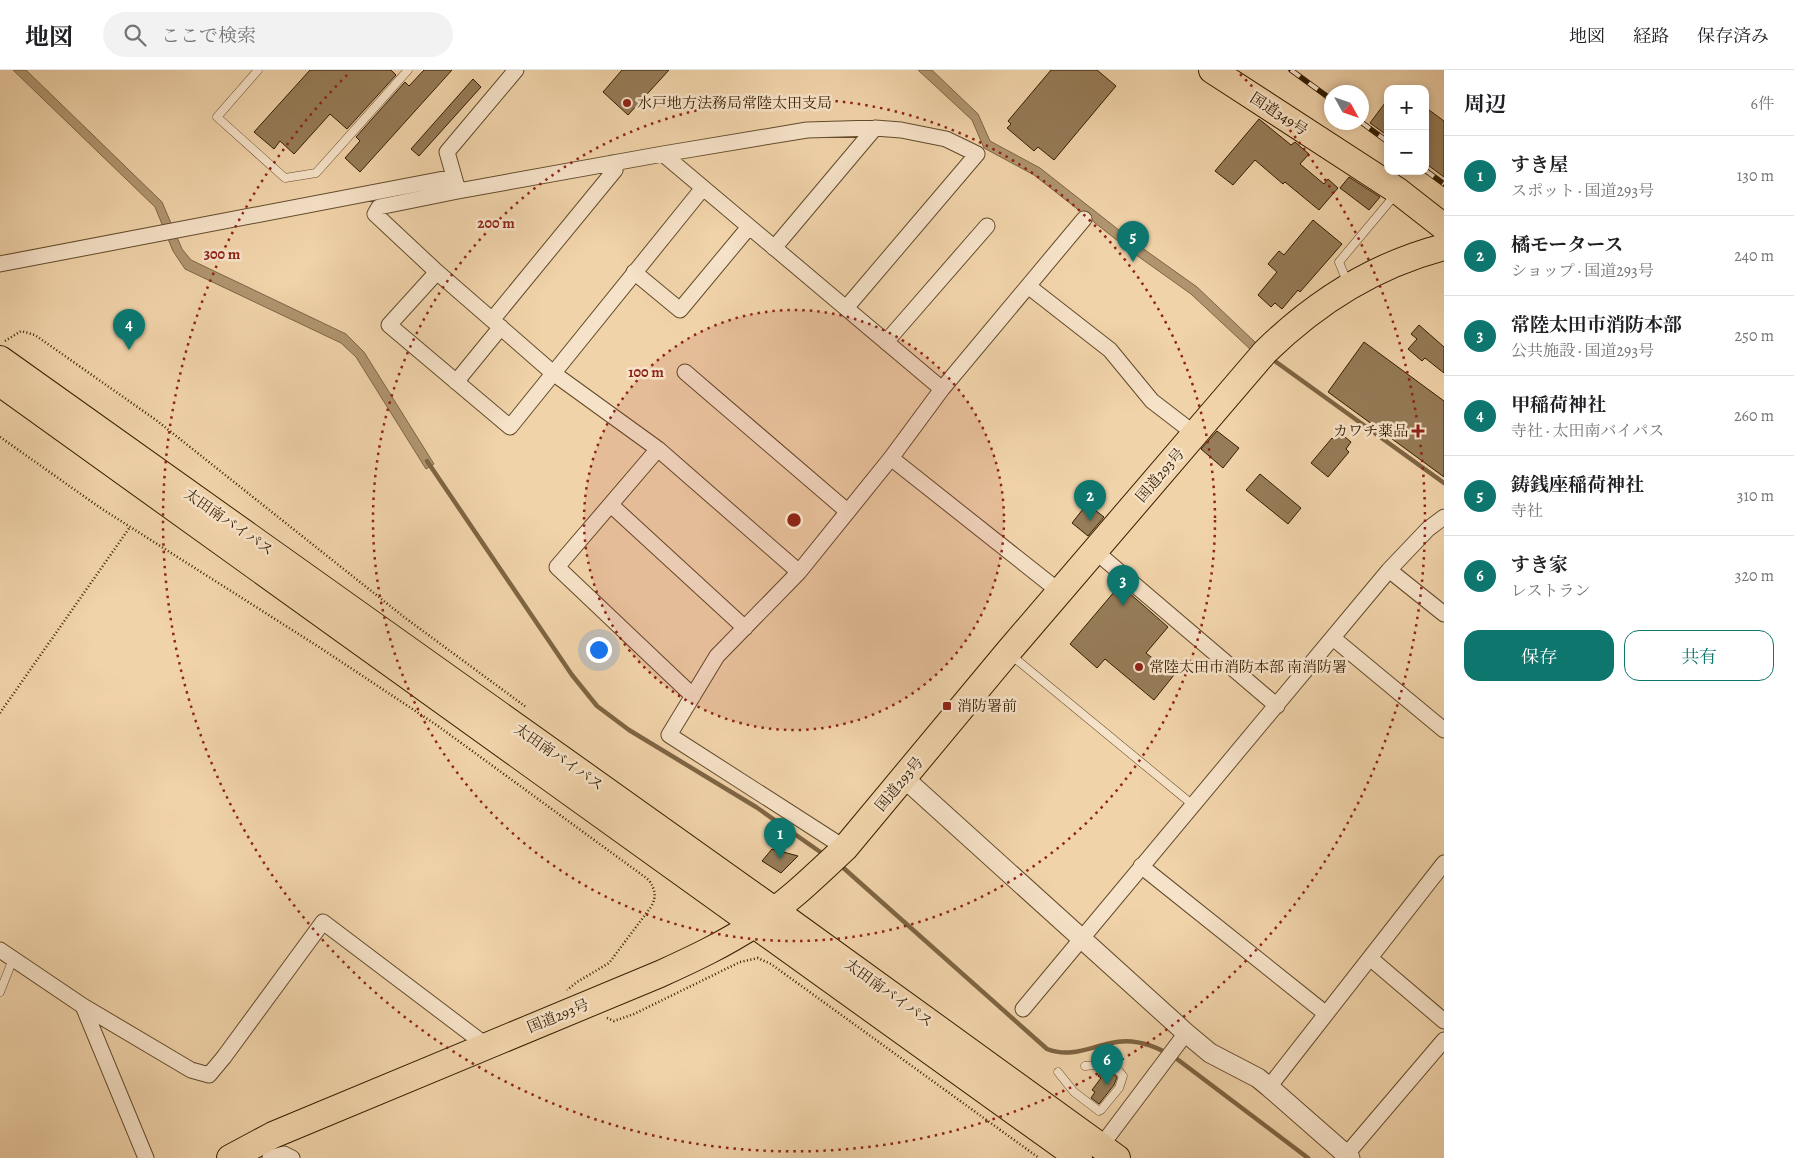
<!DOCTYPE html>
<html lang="ja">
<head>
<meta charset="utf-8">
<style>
  :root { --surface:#fff; --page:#f2f2f2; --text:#202124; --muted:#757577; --line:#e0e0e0; --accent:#0f766e }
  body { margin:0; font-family:Alegreya,"Noto Serif JP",serif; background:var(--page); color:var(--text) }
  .controls { position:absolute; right:15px; top:15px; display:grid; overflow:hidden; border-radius:10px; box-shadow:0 2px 8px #0003 }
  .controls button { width:45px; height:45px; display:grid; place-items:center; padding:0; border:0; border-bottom:1px solid var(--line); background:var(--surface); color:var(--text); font:25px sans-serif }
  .compass { position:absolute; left:1324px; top:15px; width:45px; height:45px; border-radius:50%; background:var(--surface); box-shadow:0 2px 8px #0003; rotate:130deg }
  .you { position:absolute; left:598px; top:579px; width:18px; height:18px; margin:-12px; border:4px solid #fff; border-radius:50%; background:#1a73e8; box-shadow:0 0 0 8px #1a73e833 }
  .badge { display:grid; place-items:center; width:32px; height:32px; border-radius:50%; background:var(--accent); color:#fff; font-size:16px; font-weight:700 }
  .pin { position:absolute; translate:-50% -41px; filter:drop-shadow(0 1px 2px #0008) }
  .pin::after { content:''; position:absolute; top:26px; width:18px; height:15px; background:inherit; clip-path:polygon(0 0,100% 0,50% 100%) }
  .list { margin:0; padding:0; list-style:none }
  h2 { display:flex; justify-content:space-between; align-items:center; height:65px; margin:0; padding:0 20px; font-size:21px }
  h2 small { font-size:16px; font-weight:400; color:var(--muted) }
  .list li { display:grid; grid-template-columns:32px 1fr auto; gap:15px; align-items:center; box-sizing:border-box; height:80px; padding:0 20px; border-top:1px solid var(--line) }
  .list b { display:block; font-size:19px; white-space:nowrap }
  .list p { margin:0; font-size:16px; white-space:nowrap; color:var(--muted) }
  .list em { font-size:16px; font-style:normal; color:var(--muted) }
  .actions { display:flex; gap:10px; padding:15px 20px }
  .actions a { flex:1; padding:11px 0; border:1px solid var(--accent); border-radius:15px; text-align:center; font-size:18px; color:var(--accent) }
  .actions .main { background:var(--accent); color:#fff }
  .icon { flex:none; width:28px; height:28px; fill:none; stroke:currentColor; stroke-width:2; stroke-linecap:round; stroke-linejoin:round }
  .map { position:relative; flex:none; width:1444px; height:1088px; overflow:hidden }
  header { display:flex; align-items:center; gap:30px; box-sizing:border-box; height:70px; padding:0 25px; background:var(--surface); border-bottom:1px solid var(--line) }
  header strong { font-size:24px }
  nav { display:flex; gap:28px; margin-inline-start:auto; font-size:18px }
  .search { width:350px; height:45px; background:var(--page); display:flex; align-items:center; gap:12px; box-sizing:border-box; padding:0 18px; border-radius:28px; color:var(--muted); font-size:19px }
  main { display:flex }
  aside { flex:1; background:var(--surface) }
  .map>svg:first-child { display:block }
  .water { fill:#b09570; stroke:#7e6543 }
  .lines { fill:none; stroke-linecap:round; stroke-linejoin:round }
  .stream { stroke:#7e6543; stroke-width:4.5 }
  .building { fill:#967c58; stroke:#331e00 }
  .service-casing { stroke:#624b2a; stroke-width:9 }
  .minor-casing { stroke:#624b2a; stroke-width:17 }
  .tertiary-casing { stroke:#624b2a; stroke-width:21 }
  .trunk-casing { stroke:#331e00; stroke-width:28 }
  .path { stroke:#331e00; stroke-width:2.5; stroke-dasharray:1 2.5; stroke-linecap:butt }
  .service { stroke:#f6e2c8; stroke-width:8 }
  .minor { stroke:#f6e2c8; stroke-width:15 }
  .tertiary { stroke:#f6e2c8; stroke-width:19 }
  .trunk { stroke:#f1d3aa; stroke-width:26 }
  .rail-casing { stroke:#331e00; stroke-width:5.5 }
  .rail { stroke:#f6e2c8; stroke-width:4; stroke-dasharray:11; stroke-linecap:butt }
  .ring { fill:none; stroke:#8f2418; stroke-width:2.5; stroke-dasharray:2.5 5 }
  .poi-dot { fill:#8f2418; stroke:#f6e2c8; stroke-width:2 }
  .labels { text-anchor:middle; stroke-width:5; stroke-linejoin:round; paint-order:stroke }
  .poi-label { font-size:15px; fill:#331e00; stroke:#f6e2c8; text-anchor:start }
  .street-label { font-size:15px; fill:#331e00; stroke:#f6e2c8 }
  .centre { fill:#8f2418; stroke:#f6e2c8; stroke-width:2.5 }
  .ring-label { font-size:15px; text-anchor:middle; font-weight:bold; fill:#8f2418; stroke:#f6e2c8; stroke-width:5; stroke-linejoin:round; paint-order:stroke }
</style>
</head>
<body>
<header>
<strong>地図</strong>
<div class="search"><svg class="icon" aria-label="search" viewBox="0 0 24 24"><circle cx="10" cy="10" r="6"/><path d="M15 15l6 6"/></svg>ここで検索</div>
<nav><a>地図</a><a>経路</a><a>保存済み</a></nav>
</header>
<main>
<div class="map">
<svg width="1444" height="1088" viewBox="0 0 1444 1088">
  <rect width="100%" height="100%" fill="#f1d3aa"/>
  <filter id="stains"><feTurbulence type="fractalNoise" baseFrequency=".004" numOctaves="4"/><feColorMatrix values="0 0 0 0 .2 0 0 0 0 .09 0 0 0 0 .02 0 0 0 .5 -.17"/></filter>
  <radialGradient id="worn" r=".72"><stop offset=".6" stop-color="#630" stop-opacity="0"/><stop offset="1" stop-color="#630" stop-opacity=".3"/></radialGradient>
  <path class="water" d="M13 0H26L162 132 182 179 191 190 346 264 364 282 434 394 426 399 356 287 341 273 185 199 173 181 155 137Z
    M918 0H932L978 44 990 71 1040 98 1138 175 1197 217 1256 273 1251 280 1191 224 1132 182 1034 105 984 78 972 50Z"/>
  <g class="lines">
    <path class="stream" d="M1272 289 1444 413
      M427 391 572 605 597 636 629 660 756 737 826 786
      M839 794 1047 979C1070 988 1088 978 1111 973 1135 967 1157 976 1177 989L1308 1088"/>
  </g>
  <path class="building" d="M310 0H391L396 5 347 59 330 44 294 84 280 71 274 79 254 62Z
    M424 0H452L360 102 345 88 360 71 356 67 405 12 409 16Z
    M622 0H669L628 45 603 22Z
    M1051 0H1097L1116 16 1054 90 1038 77 1034 81 1007 58 1011 54 1008 51Z
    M473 9 481 17 419 86 411 79Z
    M1388 29V66L1370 53Z
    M1425 37 1444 51V107L1425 93Z
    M1259 49 1291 75 1295 72 1309 84 1300 94 1324 114 1328 109 1338 118 1319 140 1285 112 1283 114 1255 90 1233 115 1215 101Z
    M1349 107 1380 127 1369 140 1340 118Z
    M1313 150 1342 174 1300 222 1298 220 1282 239 1275 233 1271 237 1258 225 1277 202 1268 194 1279 181 1284 185Z
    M1419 255 1444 277V303L1425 288 1422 291 1408 279 1417 269 1411 264Z
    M1364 272 1444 331V407L1328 322Z
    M1217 361 1239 378 1223 398 1201 379Z
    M1339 362 1351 372 1346 379 1349 382 1328 407 1311 393 1332 368 1333 369Z
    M1260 404 1301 438 1288 454 1246 420Z
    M1087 434 1104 447 1088 466 1072 453Z
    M1120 515 1168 557 1146 583 1174 605 1154 630 1105 589 1097 598 1070 574Z
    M772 779 798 786 781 803 762 791Z
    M1102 1001 1112 1003 1117 1007 1114 1015 1099 1034 1091 1028 1095 1022 1092 1020 1101 1008 1098 1006Z"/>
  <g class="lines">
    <defs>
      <path id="service" d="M258 0 217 47 285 108 316 103 408 0
        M1348 214 1339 192 1395 125
        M1011 585 1193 735
        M0 922 13 889
        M1058 1002 1074 1022 1099 1041 1101 1040 1119 1018 1123 1006C1113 992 1100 995 1085 996"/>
      <path id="minor" d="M663 84 942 319
        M457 117 447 82 516 0
        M774 178 875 58
        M0 194 454 107
        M437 202 389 255 510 357 703 118
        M634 202 680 240 749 157
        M1028 216 1110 280 1152 331 1195 364
        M492 250 615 100 612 93
        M886 272 987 156
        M685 302 847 441
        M456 312 501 257
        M658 379 557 497 693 626
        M891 388 1060 522
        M611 435 745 558
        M1095 481 1277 636
        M1389 500 1444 544
        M799 502 658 379 553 303 437 202 375 144 379 137 458 121 663 84 807 60 875 58 901 60 946 69 977 84 846 238
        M1333 568 1444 660
        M845 778 669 665 717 586 799 502 891 388 942 319 1084 149
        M1141 796 1325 943
        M0 880 83 936 191 1000 209 1005 224 987 323 852 487 976
        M1370 888 1444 951
        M83 936 146 1088
        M1023 939 1389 500 1428 459 1444 447
        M1269 1017 1444 793
        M1101 1076 1186 963
        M1346 1085 1444 970
        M270 1088 284 1084 292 1088"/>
      <path id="tertiary" d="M904 708 1186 963 1210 983 1258 1008 1269 1017 1350 1088"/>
      <path id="trunk" d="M1212 0 1398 121 1444 157
        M0 289 774 840 1117 1088
        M0 313 1079 1088
        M230 1088 273 1065 660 904C693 889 725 874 755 854 788 833 817 804 845 778L1008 582 1265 282C1316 232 1374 195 1444 177"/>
    </defs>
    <use href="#service" class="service-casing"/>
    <use href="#minor" class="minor-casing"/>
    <use href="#tertiary" class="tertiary-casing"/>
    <use href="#trunk" class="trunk-casing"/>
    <path class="path" d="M5 271 21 261 35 265 156 350 404 547 526 637
      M0 367 102 439 319 577 438 656 649 810C655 820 657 826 651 837L609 893 577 912 567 920
      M0 643 130 457
      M607 948 614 951 634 944 740 892 758 888 771 894 1039 1088"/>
    <use href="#service" class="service"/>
    <use href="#minor" class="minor"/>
    <use href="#tertiary" class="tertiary"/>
    <use href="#trunk" class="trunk"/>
    <defs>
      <path id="rail" d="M1291 0 1332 30
        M1361 52 1388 72
        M1425 100 1444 114"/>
    </defs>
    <use href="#rail" class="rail-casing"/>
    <use href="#rail" class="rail"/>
  </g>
  <circle cx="794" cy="450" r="210" fill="#8f2418" fill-opacity=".12"/>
  <g class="ring">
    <circle cx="794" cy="450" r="210"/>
    <circle cx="794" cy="450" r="421"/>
    <path d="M1240 4A631 631 0 1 1 348 4"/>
  </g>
  <g class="poi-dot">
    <circle cx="627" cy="33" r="5"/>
    <path d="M1415.5 353.5h5v5h5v5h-5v5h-5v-5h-5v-5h5z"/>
    <circle cx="1139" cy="597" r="5"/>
    <rect x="942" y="631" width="10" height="10" rx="2.5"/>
  </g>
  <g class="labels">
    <g class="poi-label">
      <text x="637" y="38">水戸地方法務局常陸太田支局</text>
      <text x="1408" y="366" text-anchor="end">カワチ薬品</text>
      <text x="1149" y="602">常陸太田市消防本部 南消防署</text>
      <text x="957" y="641">消防署前</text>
    </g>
    <g class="street-label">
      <text transform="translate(1279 44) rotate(33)" y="5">国道349号</text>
      <text transform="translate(1160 405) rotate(-49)" y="5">国道293号</text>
      <text transform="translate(229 452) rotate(35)" y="5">太田南バイパス</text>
      <text transform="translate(559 687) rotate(35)" y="5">太田南バイパス</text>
      <text transform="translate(899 714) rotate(-50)" y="5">国道293号</text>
      <text transform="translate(889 923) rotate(36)" y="5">太田南バイパス</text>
      <text transform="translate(558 946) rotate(-22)" y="5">国道293号</text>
    </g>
  </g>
  <circle cx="794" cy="450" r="8" class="centre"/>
  <g class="ring-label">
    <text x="496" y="158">200 m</text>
    <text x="222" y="189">300 m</text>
    <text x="646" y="307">100 m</text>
  </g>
  <rect width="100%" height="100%" filter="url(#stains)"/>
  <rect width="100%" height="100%" fill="url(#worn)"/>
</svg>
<div class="controls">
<button>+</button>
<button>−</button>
</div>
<svg class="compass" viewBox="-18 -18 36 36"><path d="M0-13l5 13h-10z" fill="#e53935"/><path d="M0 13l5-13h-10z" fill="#757577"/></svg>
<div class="you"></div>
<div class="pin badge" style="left:780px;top:789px">1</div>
<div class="pin badge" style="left:1090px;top:451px">2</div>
<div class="pin badge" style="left:1123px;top:536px">3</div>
<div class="pin badge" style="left:129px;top:280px">4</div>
<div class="pin badge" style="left:1133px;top:192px">5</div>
<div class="pin badge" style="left:1107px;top:1015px">6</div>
</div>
<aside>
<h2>周辺<small>6件</small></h2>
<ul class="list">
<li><span class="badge">1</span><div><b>すき屋</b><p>スポット · 国道293号</p></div><em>130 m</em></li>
<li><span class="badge">2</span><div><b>橘モータース</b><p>ショップ · 国道293号</p></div><em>240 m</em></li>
<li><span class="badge">3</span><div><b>常陸太田市消防本部</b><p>公共施設 · 国道293号</p></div><em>250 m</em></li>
<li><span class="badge">4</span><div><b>甲稲荷神社</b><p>寺社 · 太田南バイパス</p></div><em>260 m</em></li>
<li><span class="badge">5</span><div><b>鋳銭座稲荷神社</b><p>寺社</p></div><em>310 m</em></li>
<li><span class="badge">6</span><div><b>すき家</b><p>レストラン</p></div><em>320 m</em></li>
</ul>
<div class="actions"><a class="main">保存</a><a>共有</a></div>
</aside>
</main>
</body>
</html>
